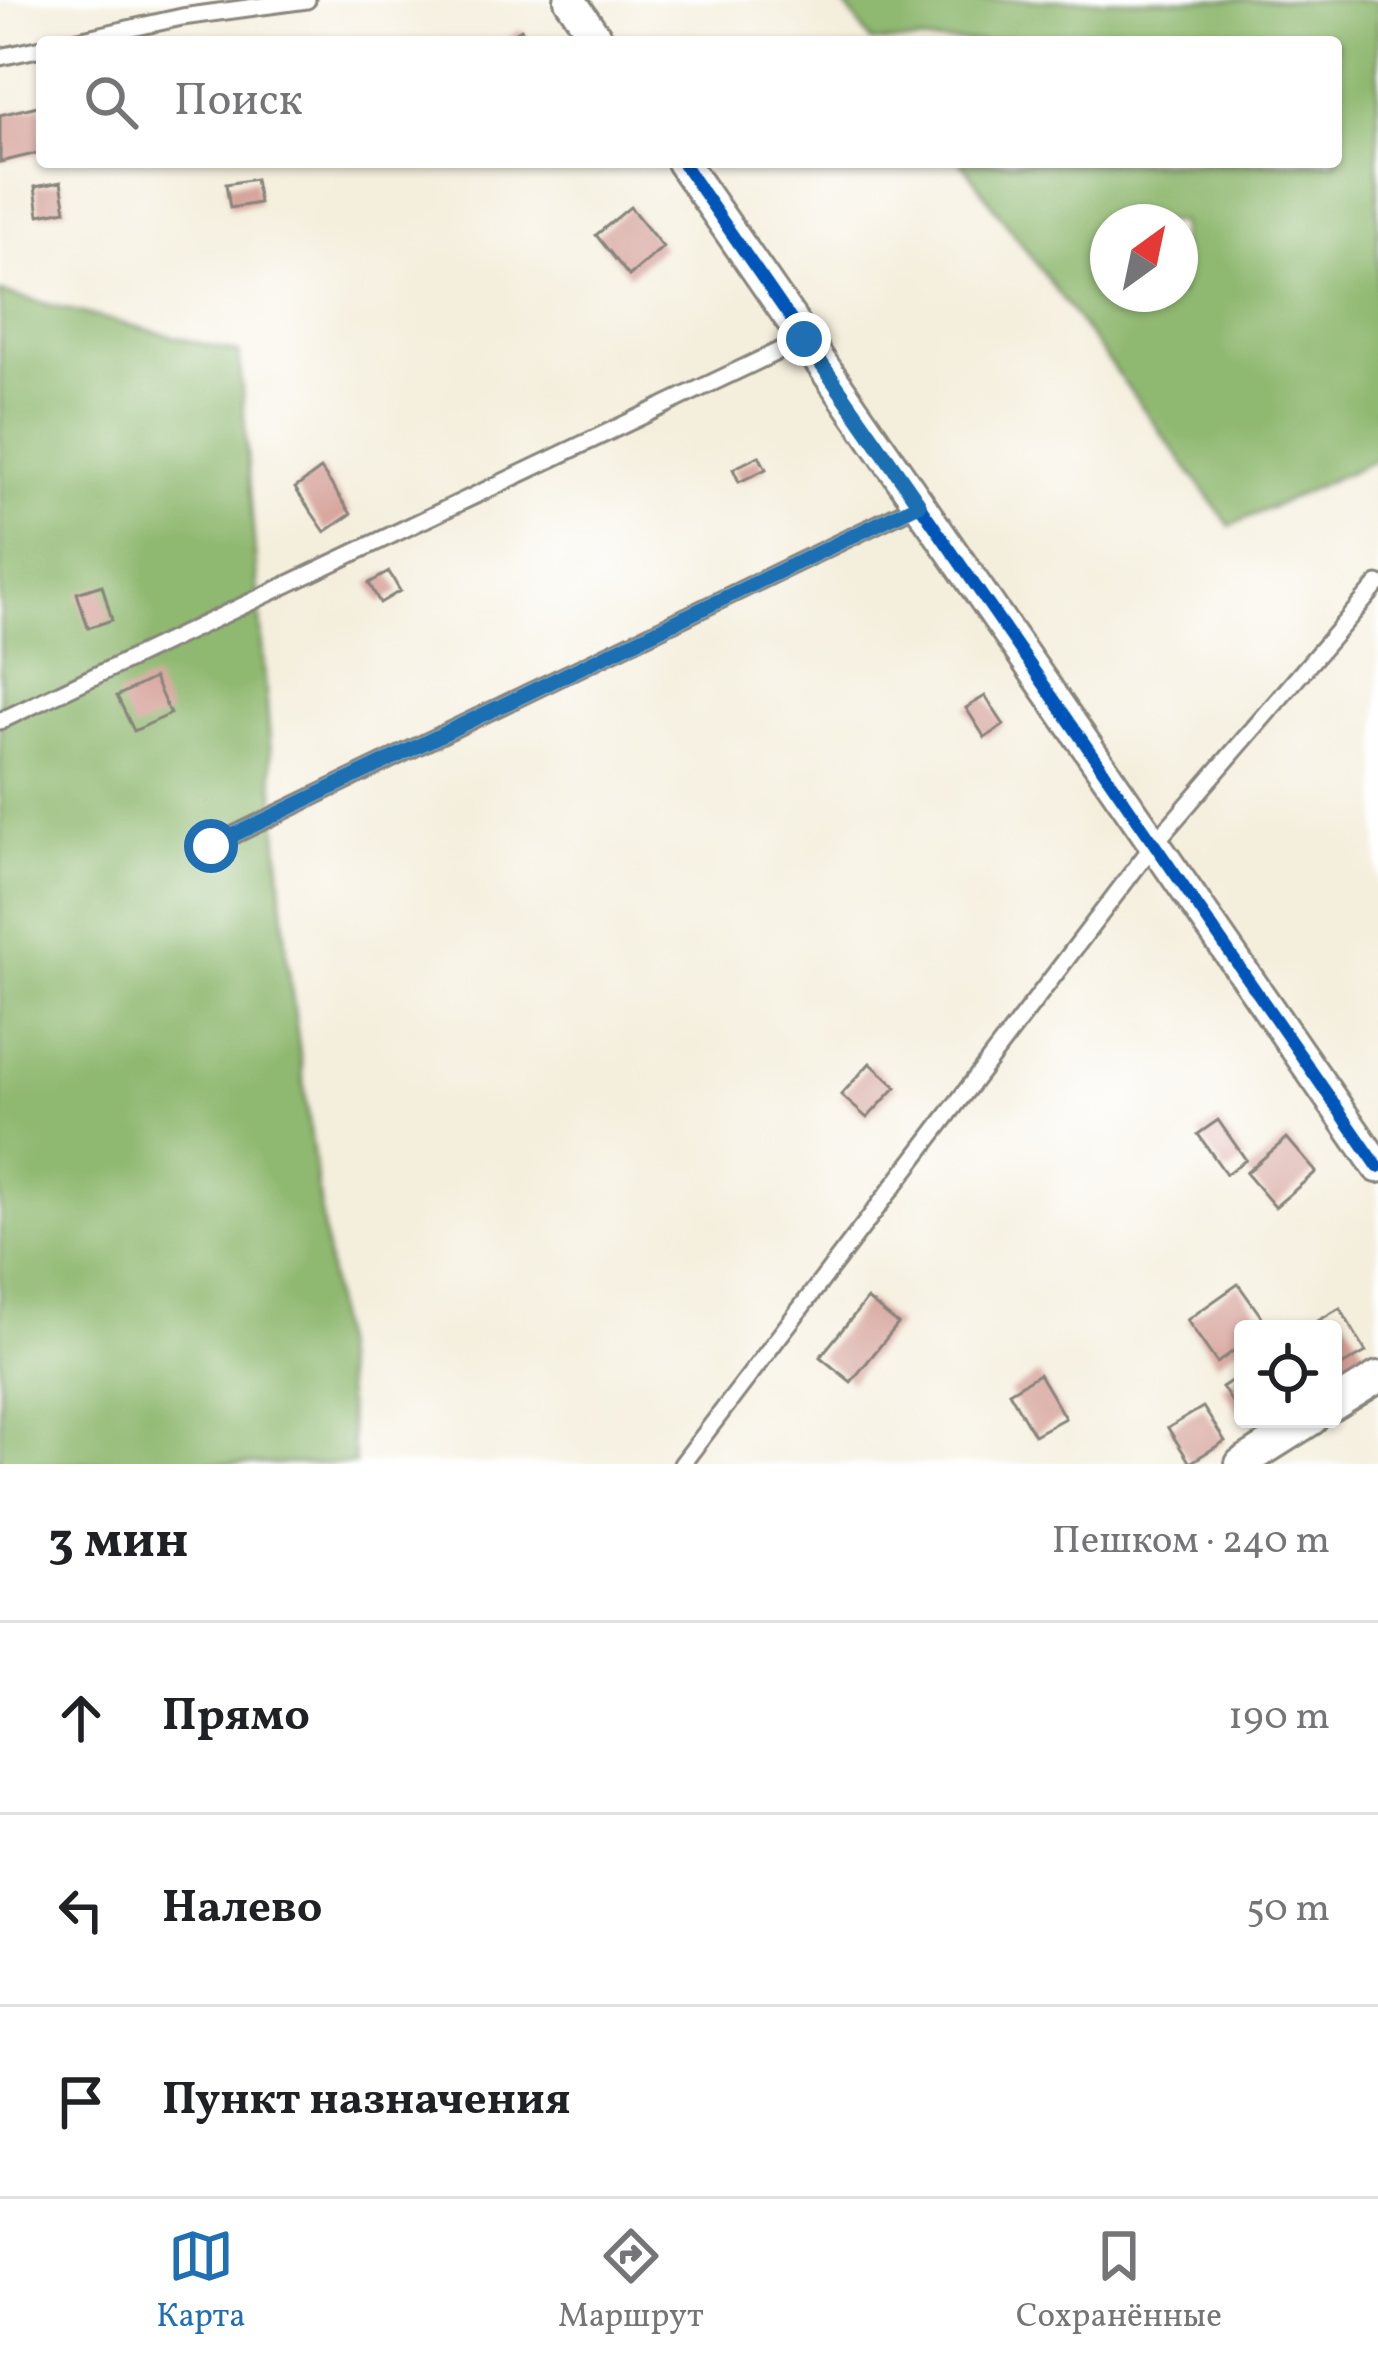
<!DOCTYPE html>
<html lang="ru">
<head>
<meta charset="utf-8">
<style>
  :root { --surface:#fff; --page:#f2f2f2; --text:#202124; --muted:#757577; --line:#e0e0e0; --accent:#1f6fb2 }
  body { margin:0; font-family:Vollkorn,serif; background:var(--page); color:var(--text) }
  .controls { position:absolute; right:36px; bottom:36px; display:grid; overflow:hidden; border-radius:12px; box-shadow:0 3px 9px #0004 }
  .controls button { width:108px; height:108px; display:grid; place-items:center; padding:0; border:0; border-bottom:3px solid var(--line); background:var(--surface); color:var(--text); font:60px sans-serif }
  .compass { position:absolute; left:1090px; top:204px; width:108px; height:108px; border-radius:50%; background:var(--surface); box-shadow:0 3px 9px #0004; rotate:33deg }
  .stop { position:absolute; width:36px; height:36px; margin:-27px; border:9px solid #1f6fb2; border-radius:50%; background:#fff }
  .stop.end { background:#1f6fb2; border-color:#fff; box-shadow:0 3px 12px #0008 }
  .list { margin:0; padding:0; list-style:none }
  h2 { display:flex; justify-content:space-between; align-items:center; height:156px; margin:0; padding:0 48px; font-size:51px }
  h2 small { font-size:39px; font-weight:400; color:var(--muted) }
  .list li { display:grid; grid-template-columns:78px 1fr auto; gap:36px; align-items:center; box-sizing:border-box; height:192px; padding:0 48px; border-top:3px solid var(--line) }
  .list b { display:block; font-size:45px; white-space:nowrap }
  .list em { font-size:39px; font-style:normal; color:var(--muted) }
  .icon { flex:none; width:66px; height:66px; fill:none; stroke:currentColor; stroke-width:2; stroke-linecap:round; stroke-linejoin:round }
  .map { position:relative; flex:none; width:1378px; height:1464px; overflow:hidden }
  .search { position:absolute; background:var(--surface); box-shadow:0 3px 9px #0004; left:36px; right:36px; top:36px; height:132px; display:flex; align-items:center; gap:30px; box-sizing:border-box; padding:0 42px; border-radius:12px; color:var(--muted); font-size:45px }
  .sheet { height:732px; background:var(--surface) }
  nav { display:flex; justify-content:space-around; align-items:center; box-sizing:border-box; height:168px; border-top:3px solid var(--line); background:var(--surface); font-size:33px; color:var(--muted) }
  nav a { display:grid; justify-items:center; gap:6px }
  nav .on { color:var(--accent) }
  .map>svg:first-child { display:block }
  .forest { fill:#8fb86f; stroke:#566a46; stroke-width:3; fill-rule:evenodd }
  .building { fill:#d49f96 }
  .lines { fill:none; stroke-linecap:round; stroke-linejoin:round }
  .service-casing { stroke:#88857c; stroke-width:21 }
  .minor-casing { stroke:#88857c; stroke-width:36 }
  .service { stroke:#fff; stroke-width:15 }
  .minor { stroke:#fff; stroke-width:30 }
  .cycleway-casing { stroke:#fff; stroke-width:20 }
  .cycleway { stroke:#0057b8; stroke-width:12 }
  .route { stroke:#1f6fb2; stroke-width:15 }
</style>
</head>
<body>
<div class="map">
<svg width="1378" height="1464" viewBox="0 0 1378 1464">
  <rect width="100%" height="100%" fill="#fff"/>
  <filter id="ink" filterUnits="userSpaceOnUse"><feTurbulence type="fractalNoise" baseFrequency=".00833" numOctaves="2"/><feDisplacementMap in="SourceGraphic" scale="24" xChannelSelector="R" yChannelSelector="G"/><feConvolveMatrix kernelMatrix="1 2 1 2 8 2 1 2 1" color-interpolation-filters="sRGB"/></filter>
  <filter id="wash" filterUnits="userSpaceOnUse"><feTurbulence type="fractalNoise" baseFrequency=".004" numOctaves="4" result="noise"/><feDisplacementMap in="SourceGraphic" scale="48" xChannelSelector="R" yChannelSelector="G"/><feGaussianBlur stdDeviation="2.7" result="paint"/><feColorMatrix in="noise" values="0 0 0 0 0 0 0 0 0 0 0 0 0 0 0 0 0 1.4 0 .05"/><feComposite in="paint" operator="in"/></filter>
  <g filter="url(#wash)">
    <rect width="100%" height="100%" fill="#f4eedc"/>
    <path class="forest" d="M841 0H1378V459L1230 526 961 162H1336V42H872ZM1108 222H1180V294H1108Z
      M0 292 239 353 287 957 355 1464H0Z"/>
    <g id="blocks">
      <path class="building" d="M521 29 530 42H502Z
        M42 105V152L0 162V115Z
        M255 179 259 203 230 208 226 184Z
        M61 182 66 210 39 215 35 187Z
        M630 207 663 247 629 276 596 235Z
        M759 456 766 469 739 482 733 469Z
        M321 469 351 514 325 532 295 488Z
        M389 572 400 591 380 603 369 583Z
        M102 585 112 620 88 628 77 593Z
        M154 678 170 714 134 731 117 696Z
        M985 696 1004 725 985 738 966 708Z
        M870 1063 896 1087 867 1118 841 1095Z
        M1218 1120 1246 1160 1226 1174 1198 1134Z
        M1287 1138 1316 1172 1275 1207 1246 1173Z
        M1238 1284 1268 1326 1243 1329V1344L1217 1363 1187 1320Z
        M867 1299 898 1324 851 1382 820 1357Z
        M1340 1308 1366 1352 1333 1371V1329H1304Z
        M1243 1373V1419L1222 1387Z
        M1039 1374 1065 1418 1034 1435 1009 1392Z
        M1203 1407 1225 1441 1190 1463 1168 1428Z"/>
    </g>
  </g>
  <g filter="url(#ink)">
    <use href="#blocks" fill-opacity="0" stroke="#88857c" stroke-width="3"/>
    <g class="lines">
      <defs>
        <path id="service" d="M69 42 182 17 307 0
          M0 57 42 48
          M0 721 804 339
          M211 846 919 504
          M682 1464 1154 844 1378 584"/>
        <path id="minor" d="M570 0 599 42
          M682 162 1378 1167
          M1333 1405 1378 1377
          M1241 1464 1312 1419"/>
      </defs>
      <use href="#service" class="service-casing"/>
      <use href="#minor" class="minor-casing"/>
      <use href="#service" class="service"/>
      <use href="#minor" class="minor"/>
      <defs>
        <path id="cycleway" d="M682 162 1378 1167"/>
      </defs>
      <use href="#cycleway" class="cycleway-casing"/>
      <use href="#cycleway" class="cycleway"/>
    </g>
  </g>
  <g class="lines" filter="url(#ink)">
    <path class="route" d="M211 846 919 504 804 339"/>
  </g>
</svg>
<div class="controls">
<button><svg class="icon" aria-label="locate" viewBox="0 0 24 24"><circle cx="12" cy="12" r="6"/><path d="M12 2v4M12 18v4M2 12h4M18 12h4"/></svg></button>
</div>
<svg class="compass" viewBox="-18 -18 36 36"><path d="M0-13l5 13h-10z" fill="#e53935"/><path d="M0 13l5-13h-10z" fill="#757577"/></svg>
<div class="stop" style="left:211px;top:846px"></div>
<div class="stop end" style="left:804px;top:339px"></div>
<div class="search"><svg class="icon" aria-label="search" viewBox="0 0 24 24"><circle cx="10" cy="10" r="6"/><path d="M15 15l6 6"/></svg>Поиск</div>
</div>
<section class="sheet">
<h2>3 мин<small>Пешком · 240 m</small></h2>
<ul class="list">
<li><svg class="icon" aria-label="ahead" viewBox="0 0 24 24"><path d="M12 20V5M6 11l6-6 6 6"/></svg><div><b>Прямо</b></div><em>190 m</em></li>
<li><svg class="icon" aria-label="left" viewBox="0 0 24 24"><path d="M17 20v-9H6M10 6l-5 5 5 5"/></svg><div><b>Налево</b></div><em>50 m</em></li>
<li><svg class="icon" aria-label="arrive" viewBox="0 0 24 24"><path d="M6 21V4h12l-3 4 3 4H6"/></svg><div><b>Пункт назначения</b></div></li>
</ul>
</section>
<nav>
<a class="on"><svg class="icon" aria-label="map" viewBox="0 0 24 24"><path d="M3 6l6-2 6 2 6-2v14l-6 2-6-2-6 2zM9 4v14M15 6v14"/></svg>Карта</a>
<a><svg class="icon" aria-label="directions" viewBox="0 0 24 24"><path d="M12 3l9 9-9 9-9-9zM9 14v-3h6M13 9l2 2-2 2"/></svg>Маршрут</a>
<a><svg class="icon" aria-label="saved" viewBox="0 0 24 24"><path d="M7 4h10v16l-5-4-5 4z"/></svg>Сохранённые</a>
</nav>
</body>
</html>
